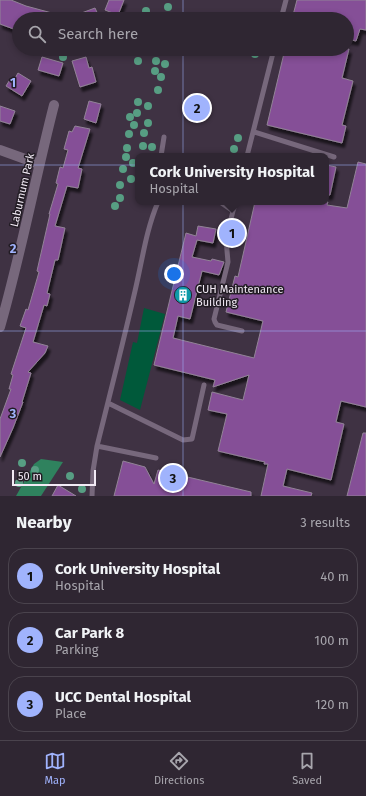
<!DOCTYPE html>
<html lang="en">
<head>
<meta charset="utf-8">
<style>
  :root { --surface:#2f2632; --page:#372e3a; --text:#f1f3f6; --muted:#a7a5ac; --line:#4a434d; --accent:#a0b3fd }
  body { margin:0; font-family:"Fira Sans",sans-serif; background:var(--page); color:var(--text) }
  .scale { position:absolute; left:12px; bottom:10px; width:84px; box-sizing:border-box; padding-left:4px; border:2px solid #f2eaf5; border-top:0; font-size:11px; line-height:14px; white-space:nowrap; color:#f2eaf5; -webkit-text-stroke:3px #221c24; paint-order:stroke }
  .you { position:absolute; left:174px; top:274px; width:14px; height:14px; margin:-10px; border:3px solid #fff; border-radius:50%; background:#1a73e8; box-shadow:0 0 0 6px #1a73e833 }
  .badge { display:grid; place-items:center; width:26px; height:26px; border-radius:50%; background:var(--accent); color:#111; font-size:13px; font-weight:700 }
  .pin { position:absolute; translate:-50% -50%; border:2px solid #fff; box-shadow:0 1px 4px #0006 }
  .popup { position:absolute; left:135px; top:153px; width:194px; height:52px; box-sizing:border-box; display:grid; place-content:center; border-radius:8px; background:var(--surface); filter:drop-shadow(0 1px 3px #0005); font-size:13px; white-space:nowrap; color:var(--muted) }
  .popup b { font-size:15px; color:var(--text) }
  .popup::after { content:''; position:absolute; left:50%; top:100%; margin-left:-8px; border:8px solid transparent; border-top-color:var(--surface) }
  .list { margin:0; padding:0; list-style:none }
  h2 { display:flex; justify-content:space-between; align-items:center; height:52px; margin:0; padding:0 16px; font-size:17px }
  h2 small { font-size:13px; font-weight:400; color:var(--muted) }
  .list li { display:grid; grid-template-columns:26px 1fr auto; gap:12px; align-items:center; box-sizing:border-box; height:56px; margin:0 8px 8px; padding:0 8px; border:1px solid var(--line); border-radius:16px }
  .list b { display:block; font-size:15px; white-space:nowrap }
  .list p { margin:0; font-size:13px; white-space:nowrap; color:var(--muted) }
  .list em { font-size:13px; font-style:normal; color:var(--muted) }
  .icon { flex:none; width:22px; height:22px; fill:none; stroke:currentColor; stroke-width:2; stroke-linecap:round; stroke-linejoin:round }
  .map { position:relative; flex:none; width:366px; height:496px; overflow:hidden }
  .search { position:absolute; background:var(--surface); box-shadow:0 2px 6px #0003; left:12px; right:12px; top:12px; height:44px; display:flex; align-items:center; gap:10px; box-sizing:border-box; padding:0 14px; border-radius:22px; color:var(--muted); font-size:15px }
  .sheet { height:244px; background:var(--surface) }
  nav { display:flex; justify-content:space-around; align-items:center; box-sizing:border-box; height:56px; border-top:1px solid var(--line); background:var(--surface); font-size:11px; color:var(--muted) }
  nav a { display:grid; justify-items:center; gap:2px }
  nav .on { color:var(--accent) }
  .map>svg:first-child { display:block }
  .green { fill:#00593a }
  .forest { fill:#2f825e }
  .building { fill:#854f97; stroke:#928397; filter:url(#shadow) }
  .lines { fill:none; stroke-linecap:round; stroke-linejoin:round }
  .service { stroke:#77687c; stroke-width:5 }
  .minor { stroke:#77687c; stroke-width:10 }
  .tree { fill:#579e83 }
  .grid { fill:none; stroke:#a0b3fd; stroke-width:1; stroke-opacity:0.55 }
  .labels { text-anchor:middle; stroke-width:3; stroke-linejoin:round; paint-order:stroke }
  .street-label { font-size:11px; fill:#f2eaf5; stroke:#221c24 }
  .poi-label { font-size:11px; fill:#f2eaf5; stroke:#221c24; text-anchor:start }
  .grid-label { font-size:13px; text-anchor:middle; font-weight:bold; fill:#a0b3fd; stroke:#221c24; stroke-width:3; stroke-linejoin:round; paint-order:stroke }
</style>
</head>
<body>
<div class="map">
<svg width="366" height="496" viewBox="0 0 366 496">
  <defs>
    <filter id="shadow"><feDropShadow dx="2.5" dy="4.5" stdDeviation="1" flood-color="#0009"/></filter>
  </defs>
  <rect width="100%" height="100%" fill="#3f3243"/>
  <path class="green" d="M144 308 165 314 140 410 120 400 133 342 137 343Z"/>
  <path class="forest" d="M41 459 63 462 41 496H16L34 464Z"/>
  <path class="building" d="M0 0H11L26 6 63 16V19H19V31L0 24Z
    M109 0H124L118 15 105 10Z
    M297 0H366V30L360 29 356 41 347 39V19H292Z
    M95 8 100 19H68V18Z
    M285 49H349L342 78 353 81 342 125 346 126 342 143 267 125Z
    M42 57 63 63 59 76 38 70Z
    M86 57 89 68 92 67 96 82 80 87 72 61Z
    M18 73 31 81 22 96 6 86 11 78 14 80Z
    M89 101 101 104 96 123 84 119Z
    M0 106 15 111 10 124 0 121Z
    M75 126 90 129 78 168 82 169 78 188 67 186 55 226 65 228 58 260H55L47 293 50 294 47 306 44 305 33 342 48 346 45 353 28 372 31 373 22 402H23L13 428 0 457V419L11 389H9L13 375 11 374 26 328 20 326 26 309 28 310 39 272 37 271 50 214H49L58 184 56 183 60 167 63 168 68 150 64 149 69 131 72 132Z
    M358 162 366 164V407L341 401 336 422 344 424 331 480 287 469 283 486 312 493 311 496H261L268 464H264L265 462 218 451 227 414 208 410 212 392 243 400 249 375 213 387 215 380 154 365 186 233 196 236 198 226 216 229 213 243 197 240 192 257 211 261 212 259 224 262 219 275 202 271 190 319 178 316 173 338 254 358 263 321 226 312 235 276 238 277 255 202H328L327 205 347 208Z
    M326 165 336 167 330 195H326Z
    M363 433H366V496H347Z
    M123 461 145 467 154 484 158 470 251 492V496H114Z
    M58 485 76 496H52Z"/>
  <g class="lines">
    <path class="service" d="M281 19 286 0
      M254 132 334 157
      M161 156 164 137
      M247 156 274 49
      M220 202 233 211 236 202
      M233 211 226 239 228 262 214 319 215 322 217 325 242 331
      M108 403 183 440 192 439 204 385
      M97 446 156 458
      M92 496 93 471 97 446C110 394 123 343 135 291 142 262 146 230 158 202"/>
    <path class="minor" d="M0 150 39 164
      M0 327C21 254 35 179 54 105"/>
  </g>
  <g class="tree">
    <circle cx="168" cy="7" r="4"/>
    <circle cx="146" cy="11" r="4"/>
    <circle cx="255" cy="54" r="4"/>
    <circle cx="63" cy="57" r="4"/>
    <circle cx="138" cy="61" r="4"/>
    <circle cx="156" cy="61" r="4"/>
    <circle cx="165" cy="64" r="4"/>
    <circle cx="155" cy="71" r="4"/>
    <circle cx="161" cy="77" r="4"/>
    <circle cx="158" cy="90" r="4"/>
    <circle cx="138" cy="102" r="4"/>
    <circle cx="148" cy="106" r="4"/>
    <circle cx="137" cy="113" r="4"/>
    <circle cx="130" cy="117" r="4"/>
    <circle cx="148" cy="123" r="4"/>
    <circle cx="134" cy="125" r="4"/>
    <circle cx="144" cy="133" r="4"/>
    <circle cx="129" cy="134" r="4"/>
    <circle cx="238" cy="138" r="4"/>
    <circle cx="143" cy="146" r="4"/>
    <circle cx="152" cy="147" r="4"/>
    <circle cx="127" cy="148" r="4"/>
    <circle cx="234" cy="149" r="4"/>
    <circle cx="126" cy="157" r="4"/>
    <circle cx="133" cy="163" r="4"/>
    <circle cx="123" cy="169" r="4"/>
    <circle cx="131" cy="179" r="4"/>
    <circle cx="120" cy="185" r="4"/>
    <circle cx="120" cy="198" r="4"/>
    <circle cx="115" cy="206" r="4"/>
    <circle cx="22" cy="463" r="4"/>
    <circle cx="35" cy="470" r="4"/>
    <circle cx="70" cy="476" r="4"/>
    <circle cx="19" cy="483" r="4"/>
    <circle cx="82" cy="489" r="4"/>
  </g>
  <path class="grid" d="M183 0V19M183 49V496M0 165H366M0 331H366"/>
  <defs>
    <symbol id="building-disc" viewBox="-11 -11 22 22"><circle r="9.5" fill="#0f9aa8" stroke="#221c24"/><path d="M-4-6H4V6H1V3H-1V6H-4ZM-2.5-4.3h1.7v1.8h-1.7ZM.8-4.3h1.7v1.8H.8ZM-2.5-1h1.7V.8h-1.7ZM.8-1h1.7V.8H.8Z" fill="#fff"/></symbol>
  </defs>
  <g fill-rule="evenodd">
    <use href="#building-disc" x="173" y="285" width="20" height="20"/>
  </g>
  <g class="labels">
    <g class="street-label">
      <text transform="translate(22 190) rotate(-77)" y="4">Laburnum Park</text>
    </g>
    <g class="poi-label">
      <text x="196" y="293">CUH Maintenance<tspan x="196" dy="13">Building</tspan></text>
    </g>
  </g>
  <g class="grid-label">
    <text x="13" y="87">1</text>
    <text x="13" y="253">2</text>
    <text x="13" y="418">3</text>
  </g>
</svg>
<div class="scale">50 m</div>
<div class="you"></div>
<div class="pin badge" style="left:232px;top:233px">1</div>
<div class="popup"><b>Cork University Hospital</b>Hospital</div>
<div class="pin badge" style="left:197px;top:108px">2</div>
<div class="pin badge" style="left:173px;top:478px">3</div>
<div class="search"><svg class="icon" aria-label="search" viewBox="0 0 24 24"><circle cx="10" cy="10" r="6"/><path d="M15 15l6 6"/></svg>Search here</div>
</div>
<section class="sheet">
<h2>Nearby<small>3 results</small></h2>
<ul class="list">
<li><span class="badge">1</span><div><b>Cork University Hospital</b><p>Hospital</p></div><em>40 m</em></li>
<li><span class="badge">2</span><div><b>Car Park 8</b><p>Parking</p></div><em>100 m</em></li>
<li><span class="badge">3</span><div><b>UCC Dental Hospital</b><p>Place</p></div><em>120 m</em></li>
</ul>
</section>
<nav>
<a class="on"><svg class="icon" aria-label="map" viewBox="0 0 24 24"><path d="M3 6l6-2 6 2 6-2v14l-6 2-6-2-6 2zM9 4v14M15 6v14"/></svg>Map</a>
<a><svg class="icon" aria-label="directions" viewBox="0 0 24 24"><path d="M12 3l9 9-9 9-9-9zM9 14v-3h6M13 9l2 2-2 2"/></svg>Directions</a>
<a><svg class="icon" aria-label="saved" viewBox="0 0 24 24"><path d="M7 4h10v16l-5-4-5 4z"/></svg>Saved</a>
</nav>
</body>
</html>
